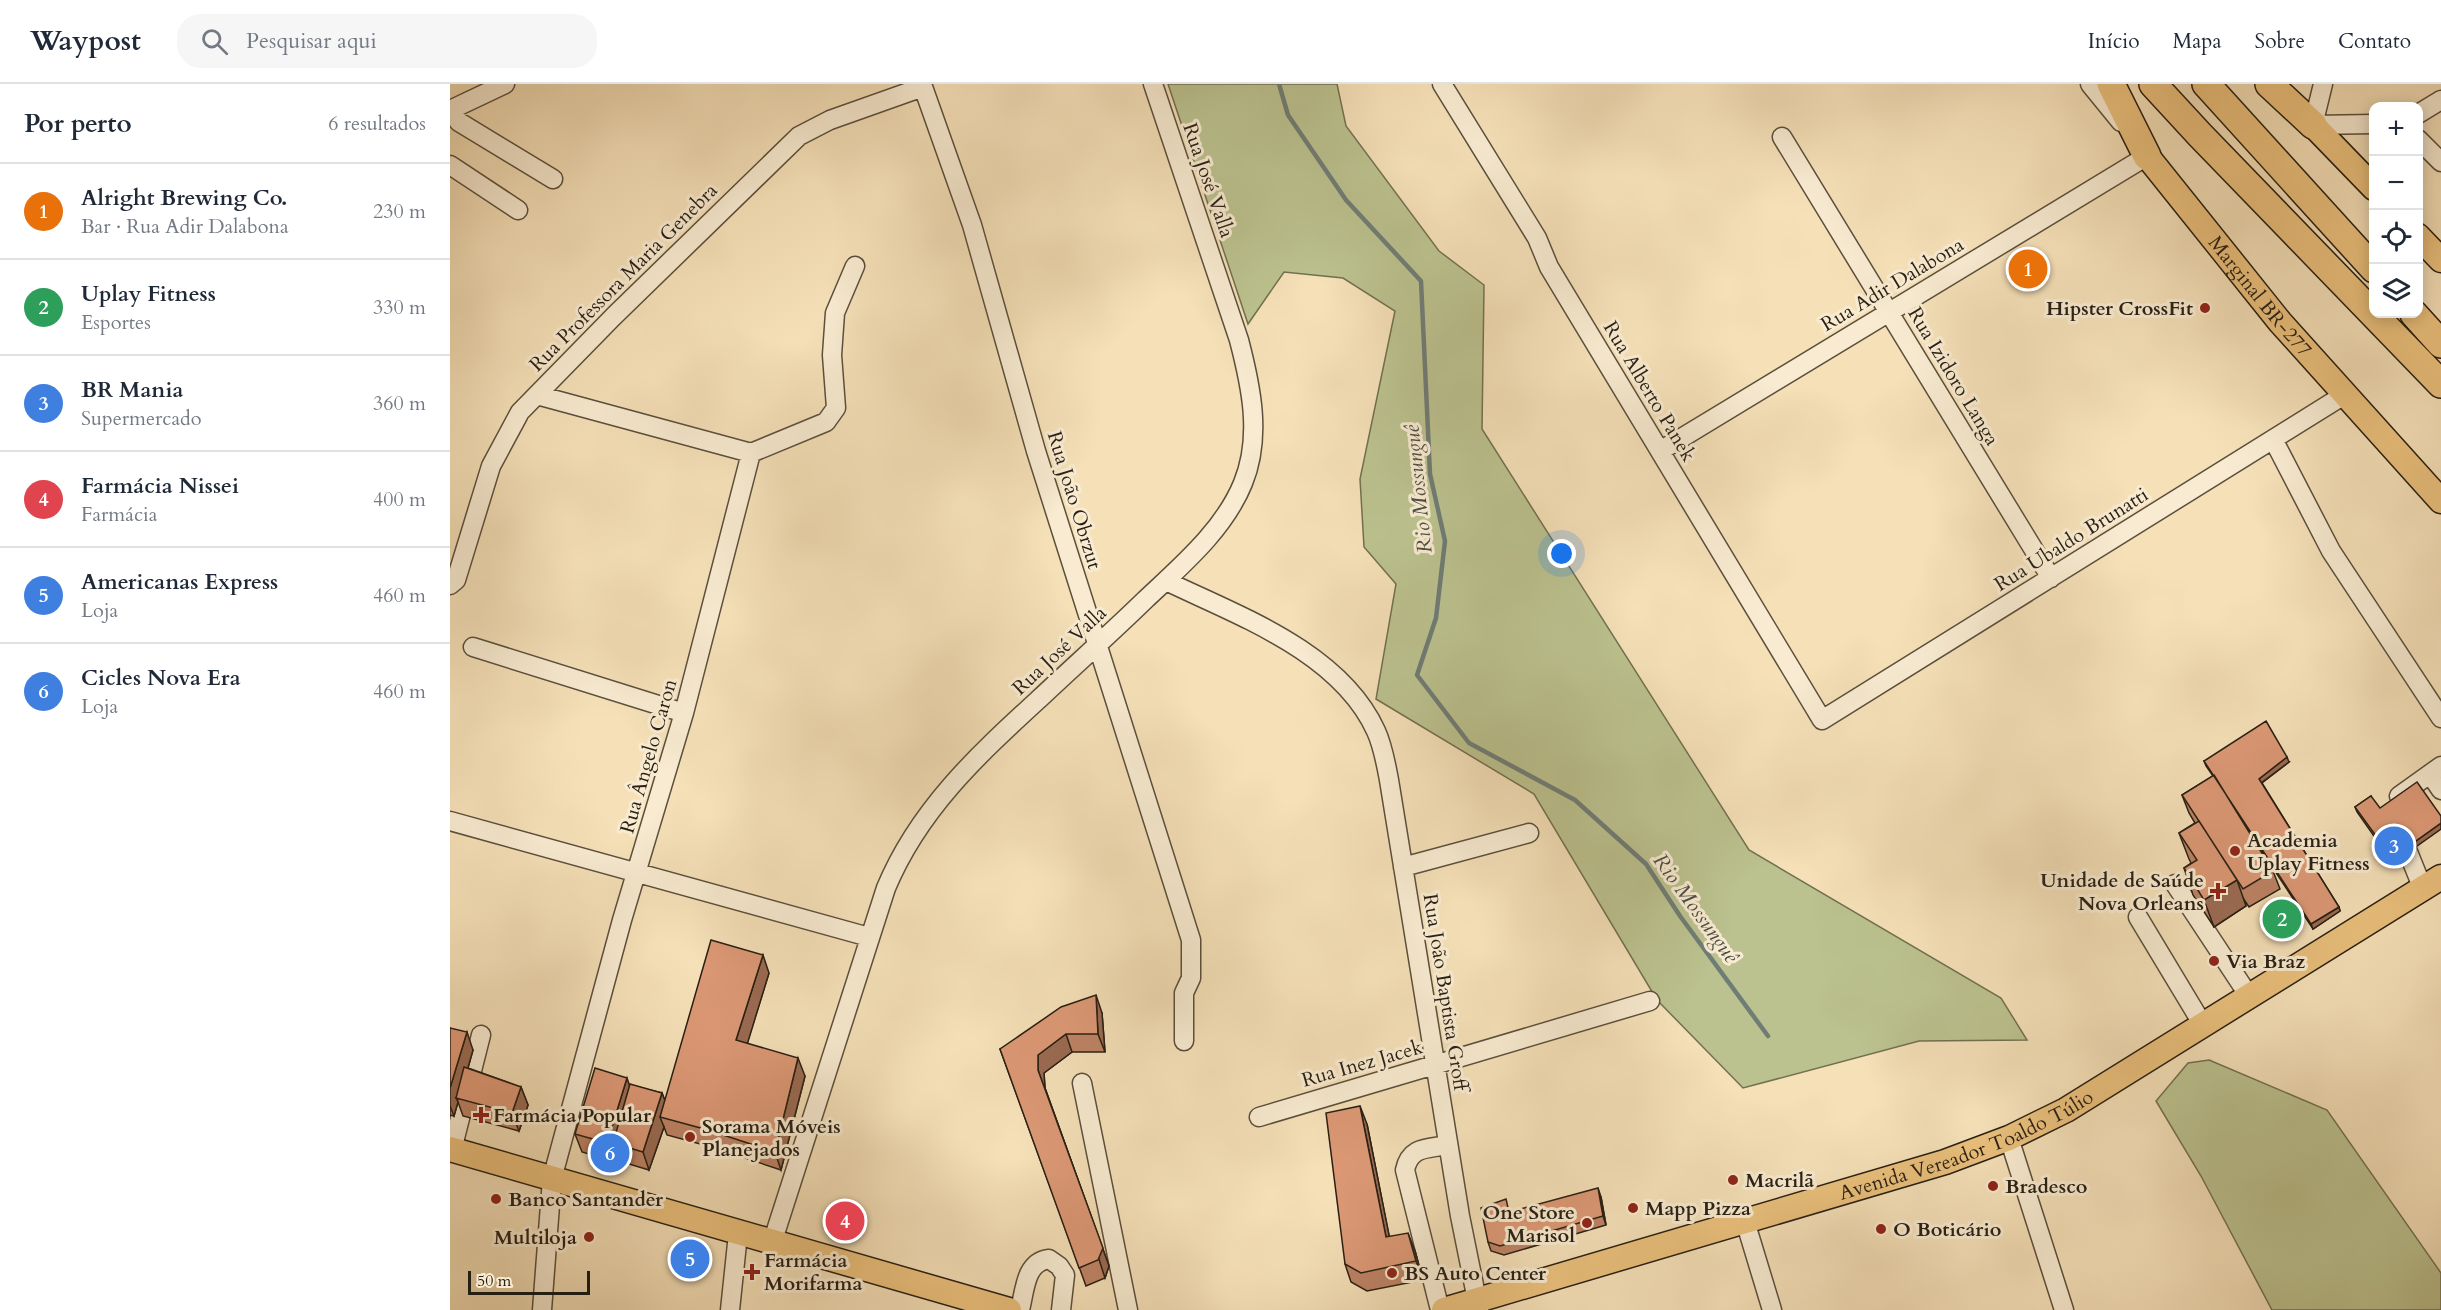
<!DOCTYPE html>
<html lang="pt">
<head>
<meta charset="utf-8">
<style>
  :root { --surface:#fff; --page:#f6f6f7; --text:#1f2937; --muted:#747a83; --line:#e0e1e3; --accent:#8f2418 }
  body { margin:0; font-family:Cardo,serif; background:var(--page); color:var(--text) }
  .controls { position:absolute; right:18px; top:18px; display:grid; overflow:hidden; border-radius:12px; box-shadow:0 3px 15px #0003 }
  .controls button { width:54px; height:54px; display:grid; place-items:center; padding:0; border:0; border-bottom:2px solid var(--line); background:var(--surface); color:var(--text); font:30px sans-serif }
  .scale { position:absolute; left:18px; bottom:15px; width:122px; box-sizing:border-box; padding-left:6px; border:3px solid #281f13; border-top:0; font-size:16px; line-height:21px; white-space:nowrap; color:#281f13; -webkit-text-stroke:4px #f8ebd1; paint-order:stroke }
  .you { position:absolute; left:1112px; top:470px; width:21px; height:21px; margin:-15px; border:4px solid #fff; border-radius:50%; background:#1a73e8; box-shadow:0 0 0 9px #1a73e833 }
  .badge { display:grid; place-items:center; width:39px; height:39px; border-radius:50%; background:var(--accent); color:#fff; font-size:20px; font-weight:700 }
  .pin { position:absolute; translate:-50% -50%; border:3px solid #fff; box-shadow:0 2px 6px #0006 }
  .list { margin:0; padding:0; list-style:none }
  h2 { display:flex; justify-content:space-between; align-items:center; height:78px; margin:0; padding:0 24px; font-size:26px }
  h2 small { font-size:20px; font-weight:400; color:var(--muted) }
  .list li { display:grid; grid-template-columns:39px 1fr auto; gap:18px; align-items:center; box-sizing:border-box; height:96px; padding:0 24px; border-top:2px solid var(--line) }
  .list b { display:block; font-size:22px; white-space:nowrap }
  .list p { margin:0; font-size:20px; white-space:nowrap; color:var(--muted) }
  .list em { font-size:20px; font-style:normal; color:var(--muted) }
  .icon { flex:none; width:33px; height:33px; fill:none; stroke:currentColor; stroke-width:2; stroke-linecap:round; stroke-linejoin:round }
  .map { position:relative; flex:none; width:1991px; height:1226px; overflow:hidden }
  header { display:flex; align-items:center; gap:36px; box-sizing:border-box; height:84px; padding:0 30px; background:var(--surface); border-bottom:2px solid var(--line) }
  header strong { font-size:28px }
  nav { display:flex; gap:33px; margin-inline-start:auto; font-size:21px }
  .search { width:420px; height:54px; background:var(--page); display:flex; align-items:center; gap:15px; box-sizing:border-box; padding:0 21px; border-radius:24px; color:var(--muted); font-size:22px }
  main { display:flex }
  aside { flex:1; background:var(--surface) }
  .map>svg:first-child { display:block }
  .green { fill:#bbc28f; stroke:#727051; stroke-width:1.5 }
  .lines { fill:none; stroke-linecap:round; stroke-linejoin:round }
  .stream { stroke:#6f7d76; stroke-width:4.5 }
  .minor-casing { stroke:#5b4f3c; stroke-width:21 }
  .major-casing { stroke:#281f13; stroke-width:27 }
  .highway-casing { stroke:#281f13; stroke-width:30 }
  .minor { stroke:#f8ebd1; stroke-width:18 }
  .major { stroke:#eac07c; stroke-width:24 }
  .highway { stroke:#eac07c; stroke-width:27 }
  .wall { fill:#bd8365; stroke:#281f13; stroke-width:1.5 }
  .shaded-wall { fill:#9a6a52; stroke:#281f13; stroke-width:1.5 }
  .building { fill:#dc9875; stroke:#281f13; stroke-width:1.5 }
  .poi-dot { fill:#8f2418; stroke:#f8ebd1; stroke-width:2 }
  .labels { text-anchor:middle; stroke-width:6; stroke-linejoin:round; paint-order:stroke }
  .street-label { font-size:20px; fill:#281f13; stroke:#f8ebd1 }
  .poi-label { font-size:20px; font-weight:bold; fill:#281f13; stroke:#f8ebd1; text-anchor:start }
  .water-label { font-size:21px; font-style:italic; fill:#4c4e45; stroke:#f8ebd1 }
</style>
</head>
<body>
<header>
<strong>Waypost</strong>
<div class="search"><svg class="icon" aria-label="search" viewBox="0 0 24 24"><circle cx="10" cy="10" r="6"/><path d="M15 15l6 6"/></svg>Pesquisar aqui</div>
<nav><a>Início</a><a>Mapa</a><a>Sobre</a><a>Contato</a></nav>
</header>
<main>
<aside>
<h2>Por perto<small>6 resultados</small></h2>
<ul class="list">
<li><span class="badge" style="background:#e8710a">1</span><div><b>Alright Brewing Co.</b><p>Bar · Rua Adir Dalabona</p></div><em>230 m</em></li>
<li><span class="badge" style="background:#2e9e5b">2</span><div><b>Uplay Fitness</b><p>Esportes</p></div><em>330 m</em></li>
<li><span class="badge" style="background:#3f7fe0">3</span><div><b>BR Mania</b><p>Supermercado</p></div><em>360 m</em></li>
<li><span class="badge" style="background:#e0444e">4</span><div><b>Farmácia Nissei</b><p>Farmácia</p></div><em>400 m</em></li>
<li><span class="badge" style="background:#3f7fe0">5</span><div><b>Americanas Express</b><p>Loja</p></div><em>460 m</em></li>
<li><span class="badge" style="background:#3f7fe0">6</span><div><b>Cicles Nova Era</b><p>Loja</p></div><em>460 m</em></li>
</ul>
</aside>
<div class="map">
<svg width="1991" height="1226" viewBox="0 0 1991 1226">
  <rect width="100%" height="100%" fill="#f5e0b8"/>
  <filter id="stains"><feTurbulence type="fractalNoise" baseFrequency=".00333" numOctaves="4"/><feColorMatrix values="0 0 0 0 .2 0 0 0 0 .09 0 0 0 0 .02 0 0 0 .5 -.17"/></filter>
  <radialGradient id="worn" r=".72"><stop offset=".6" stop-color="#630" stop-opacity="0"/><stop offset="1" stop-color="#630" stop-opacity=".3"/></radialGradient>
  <path class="green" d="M718 0H887L896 42 989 167 1034 201 1032 345 1299 766 1551 914 1577 956 1469 957 1293 1004 1207 916 1084 710 926 615 946 500 914 463 910 395 945 227 893 194 834 188 798 240Z
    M1759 976 1877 1026 1991 1189V1226H1822L1751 1092 1706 1017 1738 979Z"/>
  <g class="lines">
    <path class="stream" d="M829 0 838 31 896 116 971 197 980 390 995 457 986 534 967 591 1019 659 1125 716 1196 780 1230 832 1318 952"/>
    <defs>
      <path id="minor" d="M472 0 522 141 586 367 741 856V894L734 909V957
        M992 0 1087 154 1099 183 1372 636 1894 311
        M1640 0 1671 38
        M0 26 9 38 103 95
        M0 26 55 0
        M1968 30 1991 16
        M1863 41 1924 40
        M1863 41 1873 0
        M1332 53 1601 494
        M1968 55 1991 78
        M0 81 68 126
        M87 311 301 369
        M1823 355 1881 467 1991 634
        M1210 367 1697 72 1692 65
        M301 369 376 338 386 324 382 271 385 229 405 182
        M716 497C789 532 890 568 926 647 933 662 936 680 939 696L1010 1132 1029 1226
        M0 501 6 496 41 382 70 328 164 232 349 52 380 36 473 3
        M23 563 234 629
        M1980 690 1991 706
        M1949 712 1991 682
        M0 737 419 853
        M1958 768 1973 805
        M953 783 1079 749
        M1725 800 1799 912
        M1688 833 1753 941
        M632 999 678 1226
        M809 1033 1200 917
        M1559 1054 1614 1226
        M2 1066 31 951
        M1295 1137 1322 1226
        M322 1159 436 804C469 725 527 672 589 615 624 582 660 550 695 516 731 482 774 446 793 399 812 353 801 302 789 256L703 0
        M92 1226 102 1095 172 836 234 629 301 369
        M280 1226 288 1150
        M570 1226C575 1206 575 1178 599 1175L609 1182 615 1191 611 1226
        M990 1226 955 1086C960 1062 977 1065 998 1061"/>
      <g id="major">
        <path d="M1863 41 1924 104"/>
        <path id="s1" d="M1697 72 1830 238 1991 417"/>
        <path d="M1968 152 1991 176"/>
        <path d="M0 1065 559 1226"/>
        <path id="s2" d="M994 1226 1495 1078 1559 1054 1616 1026 1991 793"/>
      </g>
      <path id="highway" d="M1661 0 1697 72
        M1703 0 1750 51 1991 300
        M1756 0 1924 185
        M1819 0 1863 41
        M1964 230 1991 260"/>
    </defs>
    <use href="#minor" class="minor-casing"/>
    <use href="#major" class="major-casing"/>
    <use href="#highway" class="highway-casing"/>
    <use href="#minor" class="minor"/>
    <use href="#major" class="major"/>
    <use href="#highway" class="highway"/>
  </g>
  <path class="wall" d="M1754 677 1839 678 1812 699 1889 823 1890 827 1863 845 1794 740 1823 787 1830 805 1799 823 1793 814 1796 822 1764 843 1743 811 1734 784 1741 779 1739 775 1729 749 1745 739 1739 729 1732 711 1763 692 1756 682Z
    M1921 712 1943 779 1907 728 1905 723Z
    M319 889 297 959 355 992 331 1086 265 1064 217 1051 214 1043 199 1086 169 1077 166 1068 163 1077 132 1068 125 1050 179 1001 212 1009 215 1017Z
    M652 929 655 968H622L594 989 595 1004 659 1182 655 1194 636 1202 550 965Z
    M0 944 23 966 18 984 71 1003 78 1021 69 1047 13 1032 8 1018 4 1032 0 1031Z
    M917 1040 939 1152 965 1167 973 1196 917 1207 901 1198 895 1180Z
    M1151 1113 1156 1141 1054 1171 1041 1167 1038 1158 1060 1128Z"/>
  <path class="shaded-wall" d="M1837 673 1839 678 1811 699 1809 695Z
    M1991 739V745L1943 779 1942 774Z
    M1787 796 1796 822 1764 843 1754 816Z
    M1889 823 1890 827 1863 845 1861 840Z
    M313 871 319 889 293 974 286 956Z
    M646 911 652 929 655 968 648 950Z
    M17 948 23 966 9 1015 6 1014 8 1018 4 1032 0 1022V1004Z
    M616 950 622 968 594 989 595 1004 659 1182 655 1194 588 986V971Z
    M348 974 355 992 331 1086 325 1068Z
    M177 994 183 1012 163 1059 166 1068 163 1077 157 1059Z
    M71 1003 78 1021 69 1047 62 1029Z
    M212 1009 219 1027 210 1033 214 1043 199 1086 193 1068Z
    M910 1022 917 1040 943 1171 936 1153Z
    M1148 1104 1151 1113 1156 1141 1153 1132Z
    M958 1149 965 1167 973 1196 966 1177Z"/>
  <path class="building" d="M1816 637 1837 673 1809 695 1889 823 1861 840 1754 677Z
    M1764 691 1823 787 1793 805 1732 711Z
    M1967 698 1991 732V739L1942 774 1905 723 1921 712 1930 724Z
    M1749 737 1787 796 1754 816 1734 784 1747 776 1729 749Z
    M261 856 313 871 286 956 348 974 325 1068 258 1046 210 1033Z
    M646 911 648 950H616L588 971V986L653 1164 648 1176 629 1184 550 965 611 923Z
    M0 944 17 948 0 1004Z
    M14 983 71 1003 62 1029 6 1014Z
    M145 984 177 994 157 1059 125 1050Z
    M180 1000 212 1009 193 1068 163 1059Z
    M910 1022 936 1153 958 1149 966 1177 911 1189 895 1180 876 1029Z
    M1148 1104 1153 1132 1050 1162 1038 1158 1031 1124 1056 1115 1059 1128Z"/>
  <g class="poi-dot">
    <circle cx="1755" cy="224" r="6"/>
    <circle cx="1785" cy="767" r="6"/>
    <path d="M1765 798h6v6h6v6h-6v6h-6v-6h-6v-6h6z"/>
    <circle cx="1764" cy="877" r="6"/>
    <path d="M28 1022h6v6h6v6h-6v6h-6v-6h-6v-6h6z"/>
    <circle cx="240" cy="1053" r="6"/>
    <circle cx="1283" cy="1096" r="6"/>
    <circle cx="1543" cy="1102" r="6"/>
    <circle cx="46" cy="1115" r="6"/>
    <circle cx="1183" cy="1124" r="6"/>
    <circle cx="1137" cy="1139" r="6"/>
    <circle cx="1431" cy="1145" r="6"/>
    <circle cx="139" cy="1153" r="6"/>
    <path d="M299 1179h6v6h6v6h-6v6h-6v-6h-6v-6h6z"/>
    <circle cx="942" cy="1189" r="6"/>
  </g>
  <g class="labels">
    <g class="street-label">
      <text transform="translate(759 96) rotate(71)" y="7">Rua José Valla</text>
      <text transform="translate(173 193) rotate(-45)" y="7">Rua Professora Maria Genebra</text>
      <text transform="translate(1442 200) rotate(-31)" y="7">Rua Adir Dalabona</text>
      <text dy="7" stroke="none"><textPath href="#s1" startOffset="180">Marginal BR-277</textPath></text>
      <text transform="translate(1504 292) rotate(59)" y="7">Rua Izidoro Langa</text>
      <text transform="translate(1200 307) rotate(59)" y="7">Rua Alberto Panek</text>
      <text transform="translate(625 416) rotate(73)" y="7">Rua João Obrzut</text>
      <text transform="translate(1621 455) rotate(-32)" y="7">Rua Ubaldo Brunatti</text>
      <text transform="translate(609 566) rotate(-43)" y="7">Rua José Valla</text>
      <text transform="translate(198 672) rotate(-74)" y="7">Rua Ângelo Caron</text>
      <text transform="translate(996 908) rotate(81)" y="7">Rua João Baptista Groff</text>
      <text transform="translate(912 979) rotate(-16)" y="7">Rua Inez Jacek</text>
      <text dy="7" stroke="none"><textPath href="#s2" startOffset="548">Avenida Vereador Toaldo Túlio</textPath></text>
    </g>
    <g class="poi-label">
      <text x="1743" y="231" text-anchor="end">Hipster CrossFit</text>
      <text x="1797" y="763">Academia<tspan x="1797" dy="23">Uplay Fitness</tspan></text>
      <text x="1754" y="803" text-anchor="end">Unidade de Saúde<tspan x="1754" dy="23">Nova Orleans</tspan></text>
      <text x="1776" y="884">Via Braz</text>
      <text x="43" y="1038">Farmácia Popular</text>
      <text x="252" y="1049">Sorama Móveis<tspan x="252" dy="23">Planejados</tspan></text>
      <text x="1295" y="1103">Macrilã</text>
      <text x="1555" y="1109">Bradesco</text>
      <text x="58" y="1122">Banco Santander</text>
      <text x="1195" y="1131">Mapp Pizza</text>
      <text x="1125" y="1135" text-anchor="end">One Store<tspan x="1125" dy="23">Marisol</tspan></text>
      <text x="1443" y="1152">O Boticário</text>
      <text x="127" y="1160" text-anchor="end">Multiloja</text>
      <text x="314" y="1183">Farmácia<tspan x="314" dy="23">Morifarma</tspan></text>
      <text x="954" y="1196">BS Auto Center</text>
    </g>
    <g class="water-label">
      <text transform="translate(968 405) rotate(-96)" y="7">Rio Mossunguê</text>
      <text transform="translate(1246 824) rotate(54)" y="7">Rio Mossunguê</text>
    </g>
  </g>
  <rect width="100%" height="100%" filter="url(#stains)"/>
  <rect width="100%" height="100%" fill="url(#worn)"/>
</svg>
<div class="controls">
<button>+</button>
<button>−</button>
<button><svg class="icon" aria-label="locate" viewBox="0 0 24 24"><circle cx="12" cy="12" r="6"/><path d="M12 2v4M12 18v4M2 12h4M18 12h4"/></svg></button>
<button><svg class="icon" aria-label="layers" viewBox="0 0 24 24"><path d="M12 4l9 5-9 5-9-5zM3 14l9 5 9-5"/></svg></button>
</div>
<div class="scale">50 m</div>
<div class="you"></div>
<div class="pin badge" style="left:1578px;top:185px;background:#e8710a">1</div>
<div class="pin badge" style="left:1832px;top:835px;background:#2e9e5b">2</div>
<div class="pin badge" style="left:1944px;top:762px;background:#3f7fe0">3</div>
<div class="pin badge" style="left:395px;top:1137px;background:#e0444e">4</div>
<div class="pin badge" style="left:240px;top:1175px;background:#3f7fe0">5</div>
<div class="pin badge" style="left:160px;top:1069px;background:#3f7fe0">6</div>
</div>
</main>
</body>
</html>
